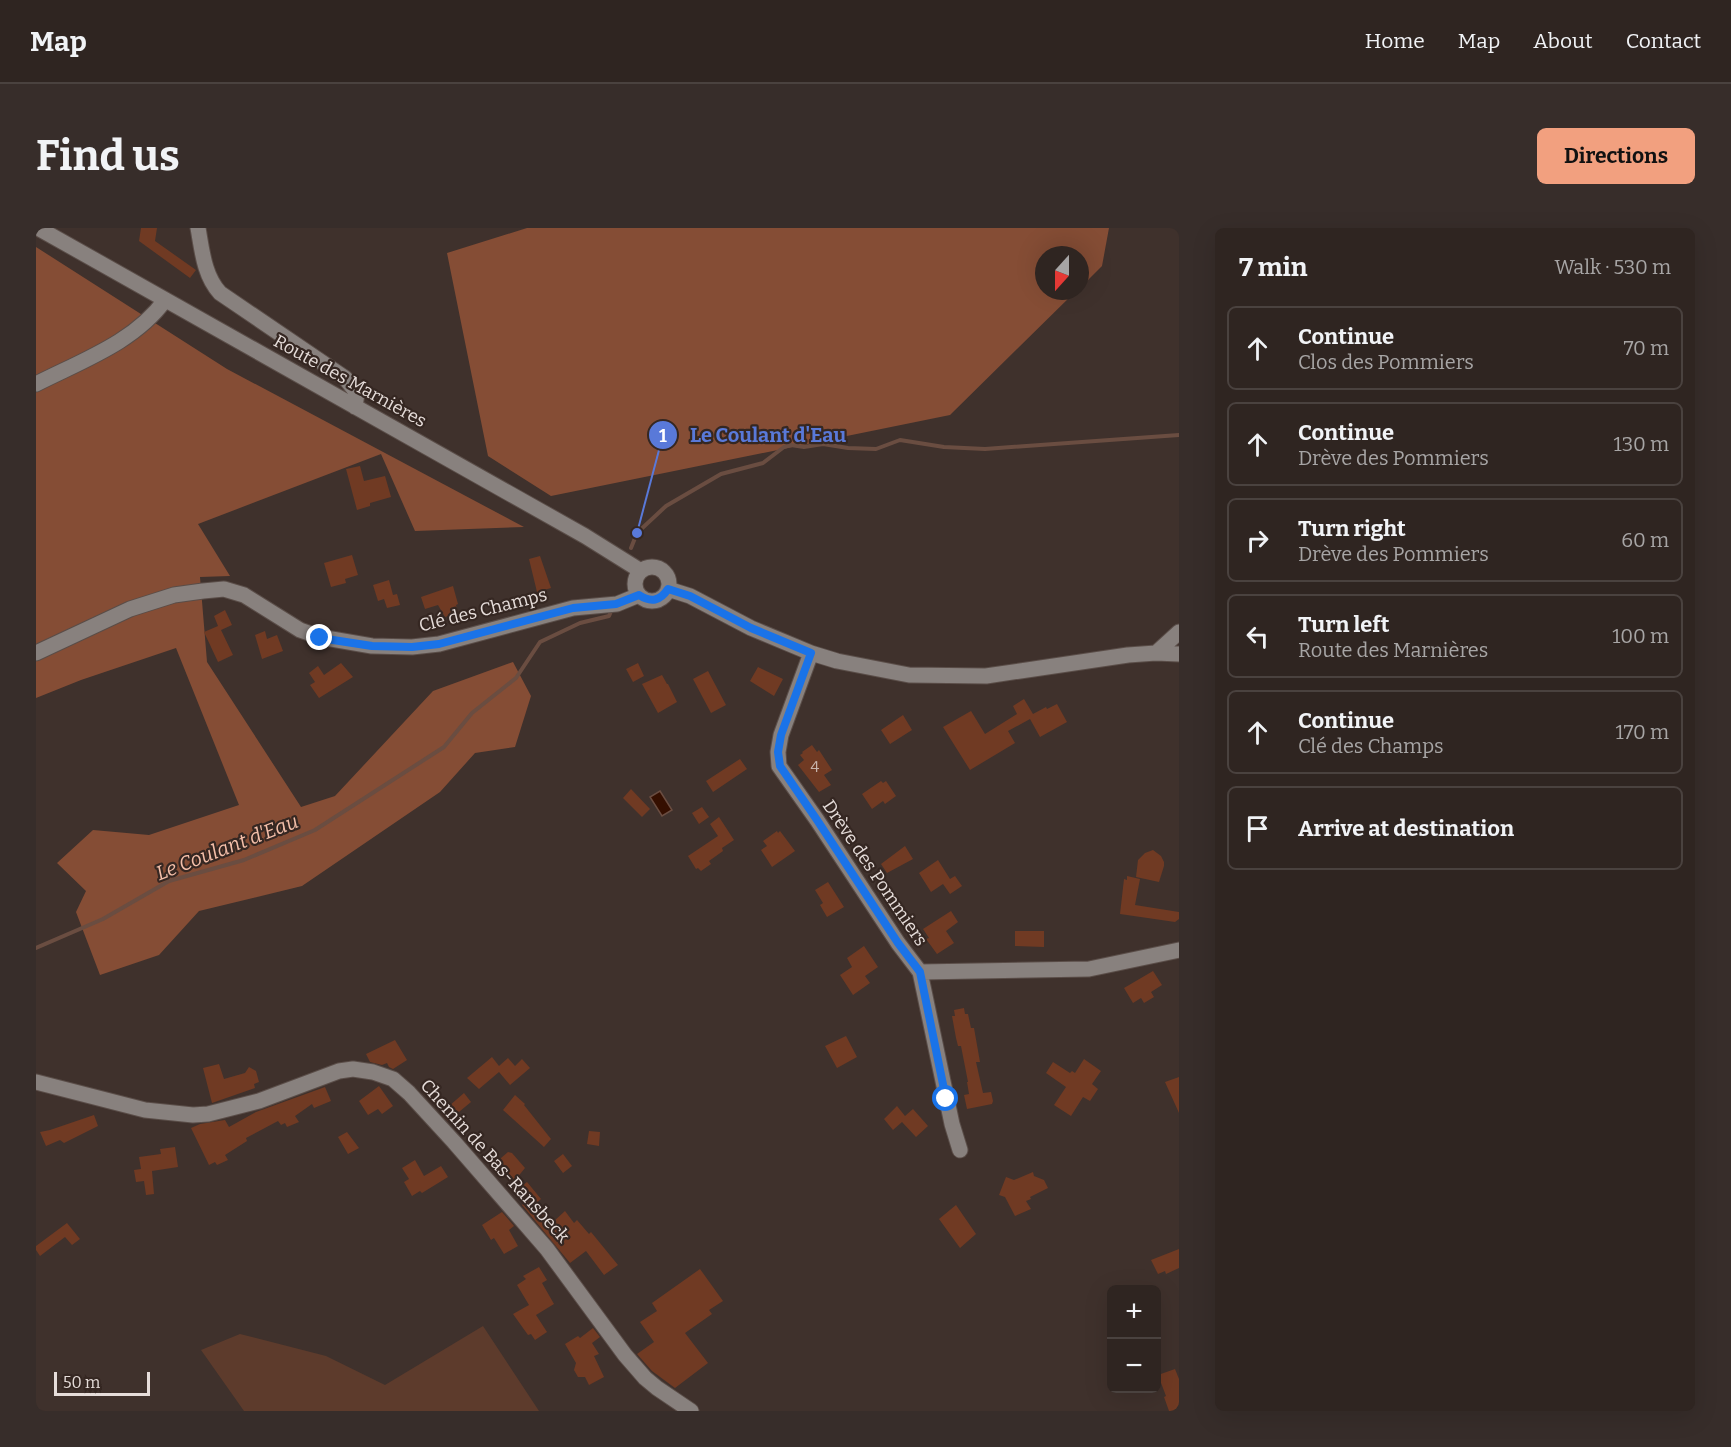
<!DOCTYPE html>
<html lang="en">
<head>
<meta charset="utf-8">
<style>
  :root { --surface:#2f2521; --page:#372d2a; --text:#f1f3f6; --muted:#a7a5a5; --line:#4a423f; --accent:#f2a07f }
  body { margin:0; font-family:Bitter,serif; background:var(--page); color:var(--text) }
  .controls { position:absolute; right:18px; bottom:18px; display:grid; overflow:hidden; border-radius:9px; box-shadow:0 6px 24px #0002 }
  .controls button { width:54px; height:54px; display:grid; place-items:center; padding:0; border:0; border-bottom:2px solid var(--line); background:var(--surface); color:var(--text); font:30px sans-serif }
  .compass { position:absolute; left:999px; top:18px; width:54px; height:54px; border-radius:50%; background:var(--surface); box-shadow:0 6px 24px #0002; rotate:201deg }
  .scale { position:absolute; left:18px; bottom:15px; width:96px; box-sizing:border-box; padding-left:6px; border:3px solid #e6ddda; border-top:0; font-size:16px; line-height:21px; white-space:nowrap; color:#e6ddda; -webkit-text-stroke:4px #352722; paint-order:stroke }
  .stop { position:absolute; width:18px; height:18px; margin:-14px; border:4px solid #1a73e8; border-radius:50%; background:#fff }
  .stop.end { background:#1a73e8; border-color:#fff; box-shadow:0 2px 6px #0008 }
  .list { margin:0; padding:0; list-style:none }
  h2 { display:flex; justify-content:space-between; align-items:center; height:78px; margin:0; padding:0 24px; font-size:26px }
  h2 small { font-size:20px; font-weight:400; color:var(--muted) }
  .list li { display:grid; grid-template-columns:39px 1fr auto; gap:18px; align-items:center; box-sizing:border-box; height:84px; margin:0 12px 12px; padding:0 12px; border:2px solid var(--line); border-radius:9px }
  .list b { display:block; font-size:22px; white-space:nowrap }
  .list p { margin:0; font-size:20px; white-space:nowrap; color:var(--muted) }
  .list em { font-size:20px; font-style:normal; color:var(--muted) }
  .icon { flex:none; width:33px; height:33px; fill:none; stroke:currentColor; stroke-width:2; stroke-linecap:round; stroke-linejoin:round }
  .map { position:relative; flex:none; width:1143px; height:1183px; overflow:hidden; border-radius:9px }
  header { display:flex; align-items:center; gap:36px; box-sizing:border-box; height:84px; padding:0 30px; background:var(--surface); border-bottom:2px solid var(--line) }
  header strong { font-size:28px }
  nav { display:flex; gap:33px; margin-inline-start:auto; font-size:21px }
  .intro { display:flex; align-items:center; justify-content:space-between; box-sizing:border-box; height:144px; padding:0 36px }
  h1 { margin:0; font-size:42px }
  .button { padding:15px 27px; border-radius:9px; background:var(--accent); color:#111; font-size:21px; font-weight:700 }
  main { display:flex; gap:36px; padding:0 36px }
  aside { flex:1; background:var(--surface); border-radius:9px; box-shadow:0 6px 24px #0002 }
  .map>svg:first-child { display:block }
  .green { fill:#5d3b2c }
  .forest { fill:#854d35 }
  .water { fill:#350f00; stroke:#6a4d41; stroke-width:1.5 }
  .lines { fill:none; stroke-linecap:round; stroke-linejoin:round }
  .stream { stroke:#6a4d41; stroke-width:4 }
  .building { fill:#703a23 }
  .minor-casing { stroke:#5a4d48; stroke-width:17 }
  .minor { stroke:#88817e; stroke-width:15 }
  .route { stroke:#1a73e8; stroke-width:8 }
  .labels { text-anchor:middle; stroke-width:4.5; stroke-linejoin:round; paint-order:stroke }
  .number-label { font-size:15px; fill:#c8b4ac }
  .street-label { font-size:18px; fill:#e6ddda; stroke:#352722 }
  .water-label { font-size:20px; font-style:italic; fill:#f4bfa9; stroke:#352722 }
  .leader { fill:none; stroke:#5979d9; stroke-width:2 }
  .callout-dot { fill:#5979d9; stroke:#352722; stroke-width:2 }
  .mark-label { font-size:18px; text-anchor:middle; font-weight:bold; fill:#fff }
  .callout-label { font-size:20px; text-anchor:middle; font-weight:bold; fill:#5979d9; stroke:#352722; stroke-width:4.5; stroke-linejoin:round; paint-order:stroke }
</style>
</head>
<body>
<header>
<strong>Map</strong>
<nav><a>Home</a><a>Map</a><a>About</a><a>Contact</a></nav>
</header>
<div class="intro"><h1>Find us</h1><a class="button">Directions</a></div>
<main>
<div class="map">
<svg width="1143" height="1183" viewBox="0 0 1143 1183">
  <rect width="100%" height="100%" fill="#3f312c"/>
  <path class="green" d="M447 1098 503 1183H208L165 1122 204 1106 290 1128 349 1157Z"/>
  <path class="forest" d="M491 0H1073L1066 38 1044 60V27H1008V63H1040L914 187 515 268 452 228 411 25Z
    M0 19 191 141 488 299 379 303 345 226 162 296 194 348 164 349 171 434 265 579 299 568 397 463 477 434 495 468 479 519 439 525 404 564 266 658 163 683 123 727 64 747 40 684 50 663 21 635 57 602 113 607 203 577 140 420 45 452 0 470Z"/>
  <path class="water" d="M624 563 636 582 626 588 614 569Z"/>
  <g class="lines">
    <path class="stream" d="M595 320 601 305 630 278 685 246 727 235 748 219 755 217 768 219 787 216 812 220 840 221 864 212 908 219 949 221 1143 207
      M0 720 67 691 133 653 208 632 279 602 408 519 436 485 480 450 504 414 544 395 573 388 576 381"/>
  </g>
  <path class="building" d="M105 0H121L119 13 160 42 154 50 103 13Z
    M324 238 328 253 349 248 355 269 334 275V278L321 282 310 241Z
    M316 327 322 347 309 351 310 355 295 359 288 335Z
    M504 328 515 360 501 364 493 331Z
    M353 352 357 367 361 366 364 377 351 380 348 371 342 373 337 357Z
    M417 358 422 376 420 377 422 385 409 389 402 377 389 381 385 369Z
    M189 382 196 397 185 402 197 427 182 434 168 404 182 398 178 388Z
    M229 403 231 411 241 407 247 423 226 431 219 407Z
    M305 435 317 449 283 470 274 457 279 454 273 445 282 438 288 447Z
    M602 435 608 448 597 454 590 441Z
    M722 439 747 451 738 468 714 453Z
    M672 443 690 477 675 485 657 451Z
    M626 447 631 456H632L641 474 622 485 606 456Z
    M988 471 997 486 1010 479 1011 481 1021 476 1031 494 1004 509 994 491 972 503 979 515 934 542 907 499 935 483 949 506 981 486 977 478Z
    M867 487 876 502 854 516 845 502Z
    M776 517 781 524 783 522 796 542 788 547 795 557 783 564 762 537 768 532 764 527 767 525 766 524Z
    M704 531 711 541 677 564 670 553Z
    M845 553 847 555 850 553 860 568 849 576 847 573 836 581 826 566Z
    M595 561 614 581 606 589 587 570Z
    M666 579 673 589 663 596 656 585Z
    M683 589 698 612 686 620 687 623 673 633 675 636 665 643 662 640 660 641 652 628 682 608 674 596Z
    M741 603 742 605 744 603 759 623 736 639 725 622 731 618 727 613Z
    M869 618 877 631 851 645 845 636Z
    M1117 622 1125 628 1128 634V638L1123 654 1100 649 1102 632 1109 625Z
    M902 632 914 651 919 648 926 658 914 666 907 656 895 664 883 645Z
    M1091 648 1104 651 1099 677 1143 684V691L1139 694 1084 686 1088 651 1091 652Z
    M792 654 808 679 791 689 784 677 787 675 779 662Z
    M915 683 922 694 910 703 918 715 901 726 890 711 893 710 887 701Z
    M979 703H1008V719L979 718Z
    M828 718 842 739 829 748 834 755 817 767 804 747 816 739 811 730Z
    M1117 743 1126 757 1115 764 1118 769 1108 775 1105 770 1097 775 1088 760Z
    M928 780 929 786H932L935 800H938L944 834H940L947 865 955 864 957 873 956 876 931 881 928 867 933 866 931 854H932L925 818H922L920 810 916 788H919L918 782Z
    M810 808 821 829 801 840 789 818Z
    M359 812 371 832 357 841 353 839 351 835 346 837 334 834 330 826Z
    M456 829 463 838 472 830 479 838 486 831 494 840 474 857 463 844 443 861 431 850Z
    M1048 831 1065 843 1056 856 1062 861 1054 873 1047 869 1035 888 1018 877 1030 859 1010 845 1017 834 1034 845 1036 843 1039 845Z
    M183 836 188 851 209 845 213 839 220 843 223 854 218 856 219 860 176 875 167 840Z
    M1143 849V885L1129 854Z
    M343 858 357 878 346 886 342 881 332 887 323 873Z
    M289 859 295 873 278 880 276 876 259 888 263 894 251 899 249 895 245 897 242 893 210 910 211 913 189 927 192 932 181 937 179 934 173 937 155 900 164 896 189 892 193 899 220 884Z
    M428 865 435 874 412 893 405 885Z
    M479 867 489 876 488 877 515 911 508 919 467 882Z
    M861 878 869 888 877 881 892 898 880 909 866 894 857 902 848 891Z
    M58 887 62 898 28 915 24 912 10 918 4 904 14 902Z
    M553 903 564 904 563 918 551 916Z
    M311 904 323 920 312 926 302 909Z
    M139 919 142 939 116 943 118 966 110 967 108 953 100 954 98 942 105 941 103 929 125 926 124 921Z
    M472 924 476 925 489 940 476 956 458 936Z
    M527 926 536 938 527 945 518 933Z
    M379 932 388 948 405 938 412 949 386 965 384 963 376 968 368 954 373 951 366 940Z
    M997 944 998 948 1008 952 1012 960 994 969 995 971 990 973 995 981 979 988 969 969 963 967 970 949 978 952Z
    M491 954 505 971 499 976 517 994 529 983 538 995 541 992 553 1006 555 1004 582 1037 568 1047 550 1023 534 1035 486 977 491 972 482 961Z
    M920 977 940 1006 924 1020 903 991Z
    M466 984 478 998 473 1002 482 1018 468 1026 458 1010 455 1012 446 997Z
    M31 995 44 1011 36 1017 29 1009 4 1028 0 1022V1018Z
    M1143 1021V1040L1130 1046 1129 1043 1122 1046 1115 1032Z
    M503 1039 511 1052 506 1055 518 1076 500 1087 511 1104 499 1112 495 1106 492 1107 477 1086 493 1077 481 1057 490 1051 487 1048Z
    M664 1041 687 1073 673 1082 676 1086 649 1105 672 1135 639 1160 616 1143 601 1126 618 1114 604 1094 621 1083 616 1075Z
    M557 1100 564 1109 556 1115 563 1126 558 1128 568 1149 553 1157 549 1149H542L538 1142 540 1135 529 1116 542 1108 544 1110Z
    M1139 1141 1143 1151V1183H1133L1128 1169 1130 1168 1122 1147Z"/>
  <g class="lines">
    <defs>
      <path id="minor" d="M2 0 549 308 605 343
        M162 0C166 22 168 48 184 65L309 150 321 165 319 179
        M0 156C45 133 99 114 129 72
        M599 356a17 17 0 1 1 34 0a17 17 0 1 1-34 0Z
        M632 361 654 368 715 400 775 425 801 433 873 447 950 448 1092 427 1120 425 1143 426
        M0 425 94 381 138 367 167 363 188 361 208 367 264 402 284 409 336 418 376 419 403 416 537 380 581 376 603 367
        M775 425 745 507 742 524 743 538 781 592 862 715 884 744 916 896 924 922
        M1120 425 1143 404
        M884 744 1053 741 1143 722
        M0 854 109 882 157 887 172 886 223 873 303 843 317 841 337 844 357 851 373 865 418 914 511 1021 589 1127 609 1150 621 1160 655 1183"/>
    </defs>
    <use href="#minor" class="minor-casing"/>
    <use href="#minor" class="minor"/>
  </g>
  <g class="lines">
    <path class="route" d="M284 410 336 418 376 419 403 416 537 380 580 376 603 367C615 375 624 373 632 361L654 368 715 400 775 425 745 507 742 524 744 538 781 592 862 715 884 744 910 871"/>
  </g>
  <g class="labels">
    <g class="number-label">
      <text x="779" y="544">4</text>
    </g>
    <g class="street-label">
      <text transform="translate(314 153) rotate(29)" y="6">Route des Marnières</text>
      <text transform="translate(447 382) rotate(-14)" y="6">Clé des Champs</text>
      <text transform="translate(839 645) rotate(56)" y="6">Drève des Pommiers</text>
      <text transform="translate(459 933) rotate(48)" y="6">Chemin de Bas-Ransbeck</text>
    </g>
    <g class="water-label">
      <text transform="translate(191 619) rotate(-21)" y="7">Le Coulant d'Eau</text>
    </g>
  </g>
  <path class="leader" d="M601 305L627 207"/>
  <g class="callout-dot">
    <circle cx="601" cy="305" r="6"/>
    <circle cx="627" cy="207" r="15"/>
  </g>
  <g class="mark-label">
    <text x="627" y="214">1</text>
  </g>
  <g class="callout-label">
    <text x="732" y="214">Le Coulant d'Eau</text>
  </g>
</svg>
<div class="controls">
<button>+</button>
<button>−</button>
</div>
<svg class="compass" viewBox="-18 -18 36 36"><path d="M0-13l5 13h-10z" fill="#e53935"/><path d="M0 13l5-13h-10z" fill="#a7a5a5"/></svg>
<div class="scale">50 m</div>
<div class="stop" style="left:910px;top:871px"></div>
<div class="stop end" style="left:284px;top:410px"></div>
</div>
<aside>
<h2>7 min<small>Walk · 530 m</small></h2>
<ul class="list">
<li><svg class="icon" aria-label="ahead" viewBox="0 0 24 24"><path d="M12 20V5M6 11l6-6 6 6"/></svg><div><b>Continue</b><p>Clos des Pommiers</p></div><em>70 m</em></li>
<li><svg class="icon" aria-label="ahead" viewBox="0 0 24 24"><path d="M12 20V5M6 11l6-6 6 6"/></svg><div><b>Continue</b><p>Drève des Pommiers</p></div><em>130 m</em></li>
<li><svg class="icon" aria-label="right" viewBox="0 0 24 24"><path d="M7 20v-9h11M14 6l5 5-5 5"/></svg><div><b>Turn right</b><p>Drève des Pommiers</p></div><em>60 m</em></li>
<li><svg class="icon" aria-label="left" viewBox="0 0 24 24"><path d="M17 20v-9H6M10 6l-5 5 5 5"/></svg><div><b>Turn left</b><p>Route des Marnières</p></div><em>100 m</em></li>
<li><svg class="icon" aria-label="ahead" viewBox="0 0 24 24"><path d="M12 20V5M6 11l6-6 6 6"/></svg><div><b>Continue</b><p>Clé des Champs</p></div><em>170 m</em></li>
<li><svg class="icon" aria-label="arrive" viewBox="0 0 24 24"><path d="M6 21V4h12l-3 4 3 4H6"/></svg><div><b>Arrive at destination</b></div></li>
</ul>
</aside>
</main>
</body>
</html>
